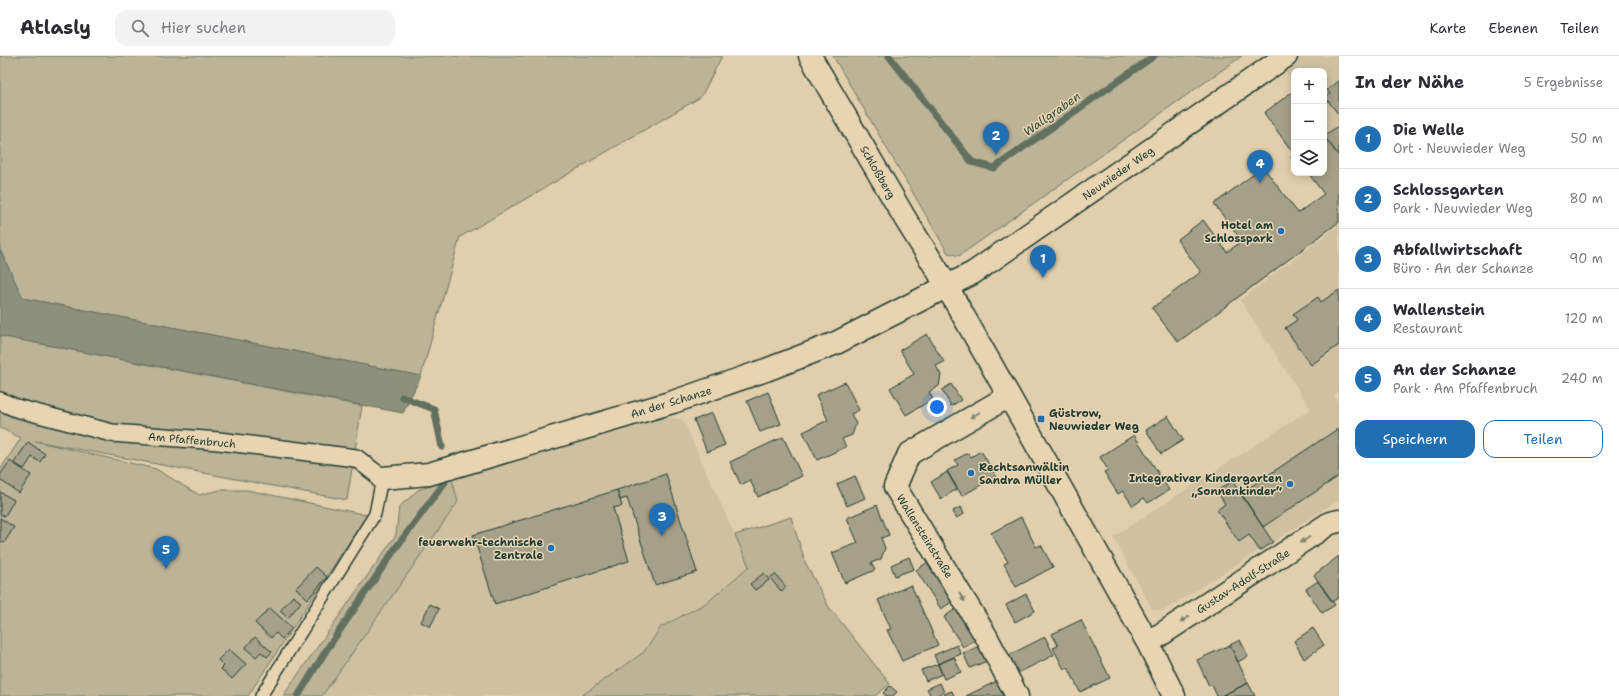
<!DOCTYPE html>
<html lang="de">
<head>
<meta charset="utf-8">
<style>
  :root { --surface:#fff; --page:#f2f2f3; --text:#2b2b33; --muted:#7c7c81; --line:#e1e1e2; --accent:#1f6fb2 }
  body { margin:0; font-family:"Shantell Sans",sans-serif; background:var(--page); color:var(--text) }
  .controls { position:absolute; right:12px; top:12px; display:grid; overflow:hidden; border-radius:8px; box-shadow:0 2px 10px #0003 }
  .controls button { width:36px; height:36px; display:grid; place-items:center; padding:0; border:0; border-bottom:1px solid var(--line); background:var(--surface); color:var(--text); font:20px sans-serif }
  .you { position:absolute; left:937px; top:351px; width:14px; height:14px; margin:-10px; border:3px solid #fff; border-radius:50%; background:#1a73e8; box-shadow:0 0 0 6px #1a73e833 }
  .badge { display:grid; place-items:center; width:26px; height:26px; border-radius:50%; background:var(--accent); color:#fff; font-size:13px; font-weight:700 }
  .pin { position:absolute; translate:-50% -33px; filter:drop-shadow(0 1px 2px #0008) }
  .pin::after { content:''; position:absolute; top:21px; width:14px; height:12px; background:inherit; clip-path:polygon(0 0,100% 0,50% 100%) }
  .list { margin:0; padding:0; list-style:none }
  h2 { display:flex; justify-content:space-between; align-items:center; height:52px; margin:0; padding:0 16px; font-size:17px }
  h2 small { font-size:13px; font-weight:400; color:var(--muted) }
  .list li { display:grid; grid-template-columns:26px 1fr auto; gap:12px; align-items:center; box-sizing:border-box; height:60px; padding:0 16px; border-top:1px solid var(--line) }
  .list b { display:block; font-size:15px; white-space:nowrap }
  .list p { margin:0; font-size:13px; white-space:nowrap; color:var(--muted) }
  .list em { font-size:13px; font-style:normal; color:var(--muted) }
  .actions { display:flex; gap:8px; padding:12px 16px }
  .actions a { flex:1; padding:9px 0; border:1px solid var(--accent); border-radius:12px; text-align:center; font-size:14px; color:var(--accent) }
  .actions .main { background:var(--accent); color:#fff }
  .icon { flex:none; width:22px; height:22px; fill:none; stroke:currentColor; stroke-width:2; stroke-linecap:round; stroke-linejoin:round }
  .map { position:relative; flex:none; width:1339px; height:640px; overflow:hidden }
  header { display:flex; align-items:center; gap:24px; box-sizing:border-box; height:56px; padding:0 20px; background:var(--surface); border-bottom:1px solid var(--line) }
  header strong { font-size:19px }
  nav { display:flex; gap:22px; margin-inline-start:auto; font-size:14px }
  .search { width:280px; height:36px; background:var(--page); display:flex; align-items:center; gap:10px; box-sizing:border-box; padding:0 14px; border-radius:12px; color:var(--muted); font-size:15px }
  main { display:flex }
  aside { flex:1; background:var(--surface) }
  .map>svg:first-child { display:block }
  .built { fill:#cfc0a2 }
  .green { fill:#bdb397; stroke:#6e7866 }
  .water { fill:#8e917a; stroke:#626f5e }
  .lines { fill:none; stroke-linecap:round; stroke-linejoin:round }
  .stream { stroke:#626f5e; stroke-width:7 }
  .building { fill:#a5a188; stroke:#1f3d34 }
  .service-casing { stroke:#1f3d34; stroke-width:14 }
  .pedestrian-casing { stroke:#1f3d34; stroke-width:20 }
  .minor-casing { stroke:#1f3d34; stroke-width:25 }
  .service { stroke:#e9d4b2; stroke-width:11 }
  .pedestrian { stroke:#e9d4b2; stroke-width:17 }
  .minor { stroke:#e9d4b2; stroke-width:22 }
  .oneway { fill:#7a816d }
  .poi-dot { fill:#1f6fb2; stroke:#e9d4b2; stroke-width:1.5 }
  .labels { text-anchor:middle; stroke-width:3; stroke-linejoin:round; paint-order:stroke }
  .street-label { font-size:11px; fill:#1f3d34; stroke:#e9d4b2 }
  .poi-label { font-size:11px; font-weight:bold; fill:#1f3d34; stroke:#e9d4b2; text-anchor:end }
  .water-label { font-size:12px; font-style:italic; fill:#304a3e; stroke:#e9d4b2 }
</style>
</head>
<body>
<header>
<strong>Atlasly</strong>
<div class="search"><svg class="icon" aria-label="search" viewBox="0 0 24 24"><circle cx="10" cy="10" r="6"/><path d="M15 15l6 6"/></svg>Hier suchen</div>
<nav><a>Karte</a><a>Ebenen</a><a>Teilen</a></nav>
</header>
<main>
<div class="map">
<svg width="1339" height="640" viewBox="0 0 1339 640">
  <rect width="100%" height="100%" fill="#e1cead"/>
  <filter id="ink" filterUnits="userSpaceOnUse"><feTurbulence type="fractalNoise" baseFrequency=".025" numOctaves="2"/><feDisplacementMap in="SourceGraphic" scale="8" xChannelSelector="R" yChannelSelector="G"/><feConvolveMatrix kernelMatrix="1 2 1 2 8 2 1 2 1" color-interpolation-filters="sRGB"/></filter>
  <g filter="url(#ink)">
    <path class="built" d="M1295 0H1339V95L1324 73V15H1294V29L1281 10Z
      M1339 169V335L1334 339 1339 347V444L1163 555 1152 553 1113 481 1311 353 1240 244Z
      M659 360 683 364 749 510 708 546 661 571 644 596 581 640H322L458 446 452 423Z"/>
    <path class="green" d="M0 0H722L701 41 460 181 421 320 23 242 0 194Z
      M833 0H1242L959 200 948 197Z
      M0 280 362 350 347 444 35 385 156 413 199 439 220 434H247L367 459 248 640H0V414L21 382 0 372Z
      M452 423 458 446 322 640H283L396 479 399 451 418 434Z
      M791 461 805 506 829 551 890 628 875 640H581L644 596 661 571 708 546 749 510 735 479Z"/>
    <path class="water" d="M0 194 23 242 421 320 403 357 0 280Z"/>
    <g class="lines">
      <path class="stream" d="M889 0 972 106 994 112 1154 0
        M402 341 434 353 442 391
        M298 640 327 593 395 493 445 426"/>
    </g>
    <path class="building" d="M1339 25V59L1325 41 1330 38 1327 34Z
      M1292 36 1294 40V105L1291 101 1294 98 1264 57Z
      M1339 69V100L1324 80Z
      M1324 80 1339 100V166L1178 286 1152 252 1201 216 1177 184 1203 164 1227 196 1242 185 1214 148 1263 111 1298 157 1324 138 1308 117H1324Z
      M1339 234V289L1311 309 1285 272 1297 264 1293 258 1318 241 1321 246Z
      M927 278 944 306 936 310 941 319 939 330 929 336 933 343 906 359 890 332 914 318 900 294Z
      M845 326 859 354 851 358 856 368 852 379 842 383 846 391 817 404 803 376 828 364 816 339Z
      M951 328 961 344 951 350 942 334Z
      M768 336 781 368 760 376 747 345Z
      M712 357 725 389 707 396 694 364Z
      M1168 360 1183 384 1161 398 1146 374Z
      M1339 372V420L1263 471 1241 437Z
      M1134 379 1169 434 1148 447 1144 442 1133 450 1123 435 1118 438 1104 416 1108 414 1100 401Z
      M783 381 802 420 758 441 750 424 741 429 730 406Z
      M28 386 45 398 40 406 32 401 24 413 14 407Z
      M981 395 996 420 962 440 947 415 958 409 955 404 968 397 971 401Z
      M10 405 31 419 19 437 0 424V419Z
      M947 416 957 433 941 443 931 426Z
      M666 418 697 516 655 529 627 442 620 444 617 434Z
      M855 420 865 442 847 450 837 428Z
      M1232 425 1273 486 1260 495 1249 479 1239 486 1217 454 1225 448 1217 435Z
      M617 434 622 450 613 452 629 505 495 548 473 479Z
      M0 436 14 444 5 460 0 458Z
      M877 449 889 479 881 482 885 492 881 503 871 507 875 514 845 527 832 497 858 487 847 462Z
      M961 451 964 458 956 462 953 455Z
      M1021 461 1036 491 1041 489 1053 511 1016 531 1004 508 1008 506 991 477Z
      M0 462 14 471 4 487 0 485Z
      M1339 500V541L1332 546 1314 519Z
      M909 501 914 513 895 520 891 509Z
      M928 506 953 545 941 553 916 514Z
      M316 511 327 521 308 543 296 532Z
      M764 517 769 524 755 534 750 528Z
      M775 518 786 531 781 535 770 522Z
      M1318 525 1335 549 1322 557 1306 533Z
      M911 529 938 589 902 605 887 574 891 573 878 544Z
      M1026 538 1035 555 1015 566 1006 549Z
      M293 540 301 546 288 562 280 555Z
      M430 548 439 553 430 571 421 566Z
      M270 552 292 572 282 583 276 577 271 582 255 567Z
      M957 552 977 583 963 591 944 561Z
      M1081 564 1110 622 1080 636 1068 611 1064 613 1053 592 1058 590 1052 578Z
      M1313 572 1324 589 1304 603 1294 585Z
      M255 581 272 596 267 601 261 596 256 601 245 592Z
      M1045 581 1054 599 1018 617 1009 599Z
      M1240 584 1248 600 1238 606 1230 589Z
      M957 589 961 598 938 608 934 599Z
      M1230 589 1248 627 1221 640H1217L1212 629 1209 630 1197 604Z
      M980 590 987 605 970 612 963 597Z
      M229 593 246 608 232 623 221 613 224 610 218 604Z
      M954 601 961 616 944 623 938 608Z
      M938 608 942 618 926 625 921 614Z
      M997 625 1004 640H966Z
      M940 627 944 636 935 640H931L927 633Z
      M1248 627 1255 640H1221Z
      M890 630 897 636 893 640H886L883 637Z
      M952 635 954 640H945L944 638Z"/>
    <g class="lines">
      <defs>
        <path id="service" d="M261 640 375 458 382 422"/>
        <path id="pedestrian" d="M0 345 16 352 112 377 219 385 356 402 382 422"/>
        <path id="minor" d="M810 0 906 164 939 217 1009 340 1148 587 1174 640
          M1009 340 909 398 895 431 986 580 1017 640
          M382 422 429 418 673 346 766 314 836 287 973 217 1286 0
          M1148 587 1330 467 1339 465"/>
      </defs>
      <use href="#service" class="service-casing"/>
      <use href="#pedestrian" class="pedestrian-casing"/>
      <use href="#minor" class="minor-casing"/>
      <use href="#service" class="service"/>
      <use href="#pedestrian" class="pedestrian"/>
      <use href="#minor" class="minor"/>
    </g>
    <defs><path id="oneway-solid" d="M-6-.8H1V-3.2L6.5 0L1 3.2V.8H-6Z"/></defs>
    <g class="oneway">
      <use href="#oneway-solid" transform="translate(975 359) rotate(150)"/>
      <use href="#oneway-solid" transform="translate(1305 484) rotate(147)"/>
      <use href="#oneway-solid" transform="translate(962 541) rotate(58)"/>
      <use href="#oneway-solid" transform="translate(1185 563) rotate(147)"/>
    </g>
  </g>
  <g class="poi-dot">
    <circle cx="1281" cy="175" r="4"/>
    <rect x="1037" y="359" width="8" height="8" rx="2"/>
    <circle cx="971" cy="417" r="4"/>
    <circle cx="1290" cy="428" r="4"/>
    <circle cx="551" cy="492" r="4"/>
  </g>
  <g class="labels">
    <g class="street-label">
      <text transform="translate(878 116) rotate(60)" y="4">Schloßberg</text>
      <text transform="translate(1118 117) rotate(-35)" y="4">Neuwieder Weg</text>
      <text transform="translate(671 346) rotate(-17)" y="4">An der Schanze</text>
      <text transform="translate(192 384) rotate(5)" y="4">Am Pfaffenbruch</text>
      <text transform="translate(925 480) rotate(58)" y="4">Wallensteinstraße</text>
      <text transform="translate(1243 525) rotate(-33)" y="4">Gustav-Adolf-Straße</text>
    </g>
    <g class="poi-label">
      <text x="1273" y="173">Hotel am<tspan x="1273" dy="13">Schlosspark</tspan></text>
      <text x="1049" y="361" text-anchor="start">Güstrow,<tspan x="1049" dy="13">Neuwieder Weg</tspan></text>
      <text x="979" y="415" text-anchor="start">Rechtsanwältin<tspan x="979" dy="13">Sandra Müller</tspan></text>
      <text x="1282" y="426">Integrativer Kindergarten<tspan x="1282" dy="13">„Sonnenkinder“</tspan></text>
      <text x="543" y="490">feuerwehr-technische<tspan x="543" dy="13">Zentrale</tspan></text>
    </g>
    <g class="water-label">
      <text transform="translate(1052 58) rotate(-35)" y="4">Wallgraben</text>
    </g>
  </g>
</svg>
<div class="controls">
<button>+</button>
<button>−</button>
<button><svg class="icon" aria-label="layers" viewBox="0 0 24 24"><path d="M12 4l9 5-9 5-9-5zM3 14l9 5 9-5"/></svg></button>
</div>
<div class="you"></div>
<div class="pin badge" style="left:1043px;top:222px">1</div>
<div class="pin badge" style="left:996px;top:99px">2</div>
<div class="pin badge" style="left:662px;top:480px">3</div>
<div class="pin badge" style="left:1260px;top:127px">4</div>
<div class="pin badge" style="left:166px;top:513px">5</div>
</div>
<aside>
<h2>In der Nähe<small>5 Ergebnisse</small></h2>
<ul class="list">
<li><span class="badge">1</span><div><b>Die Welle</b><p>Ort · Neuwieder Weg</p></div><em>50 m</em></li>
<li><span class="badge">2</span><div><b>Schlossgarten</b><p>Park · Neuwieder Weg</p></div><em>80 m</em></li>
<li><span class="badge">3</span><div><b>Abfallwirtschaft</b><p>Büro · An der Schanze</p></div><em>90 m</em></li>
<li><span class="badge">4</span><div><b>Wallenstein</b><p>Restaurant</p></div><em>120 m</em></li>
<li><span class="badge">5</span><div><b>An der Schanze</b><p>Park · Am Pfaffenbruch</p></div><em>240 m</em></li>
</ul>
<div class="actions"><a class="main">Speichern</a><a>Teilen</a></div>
</aside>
</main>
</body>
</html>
